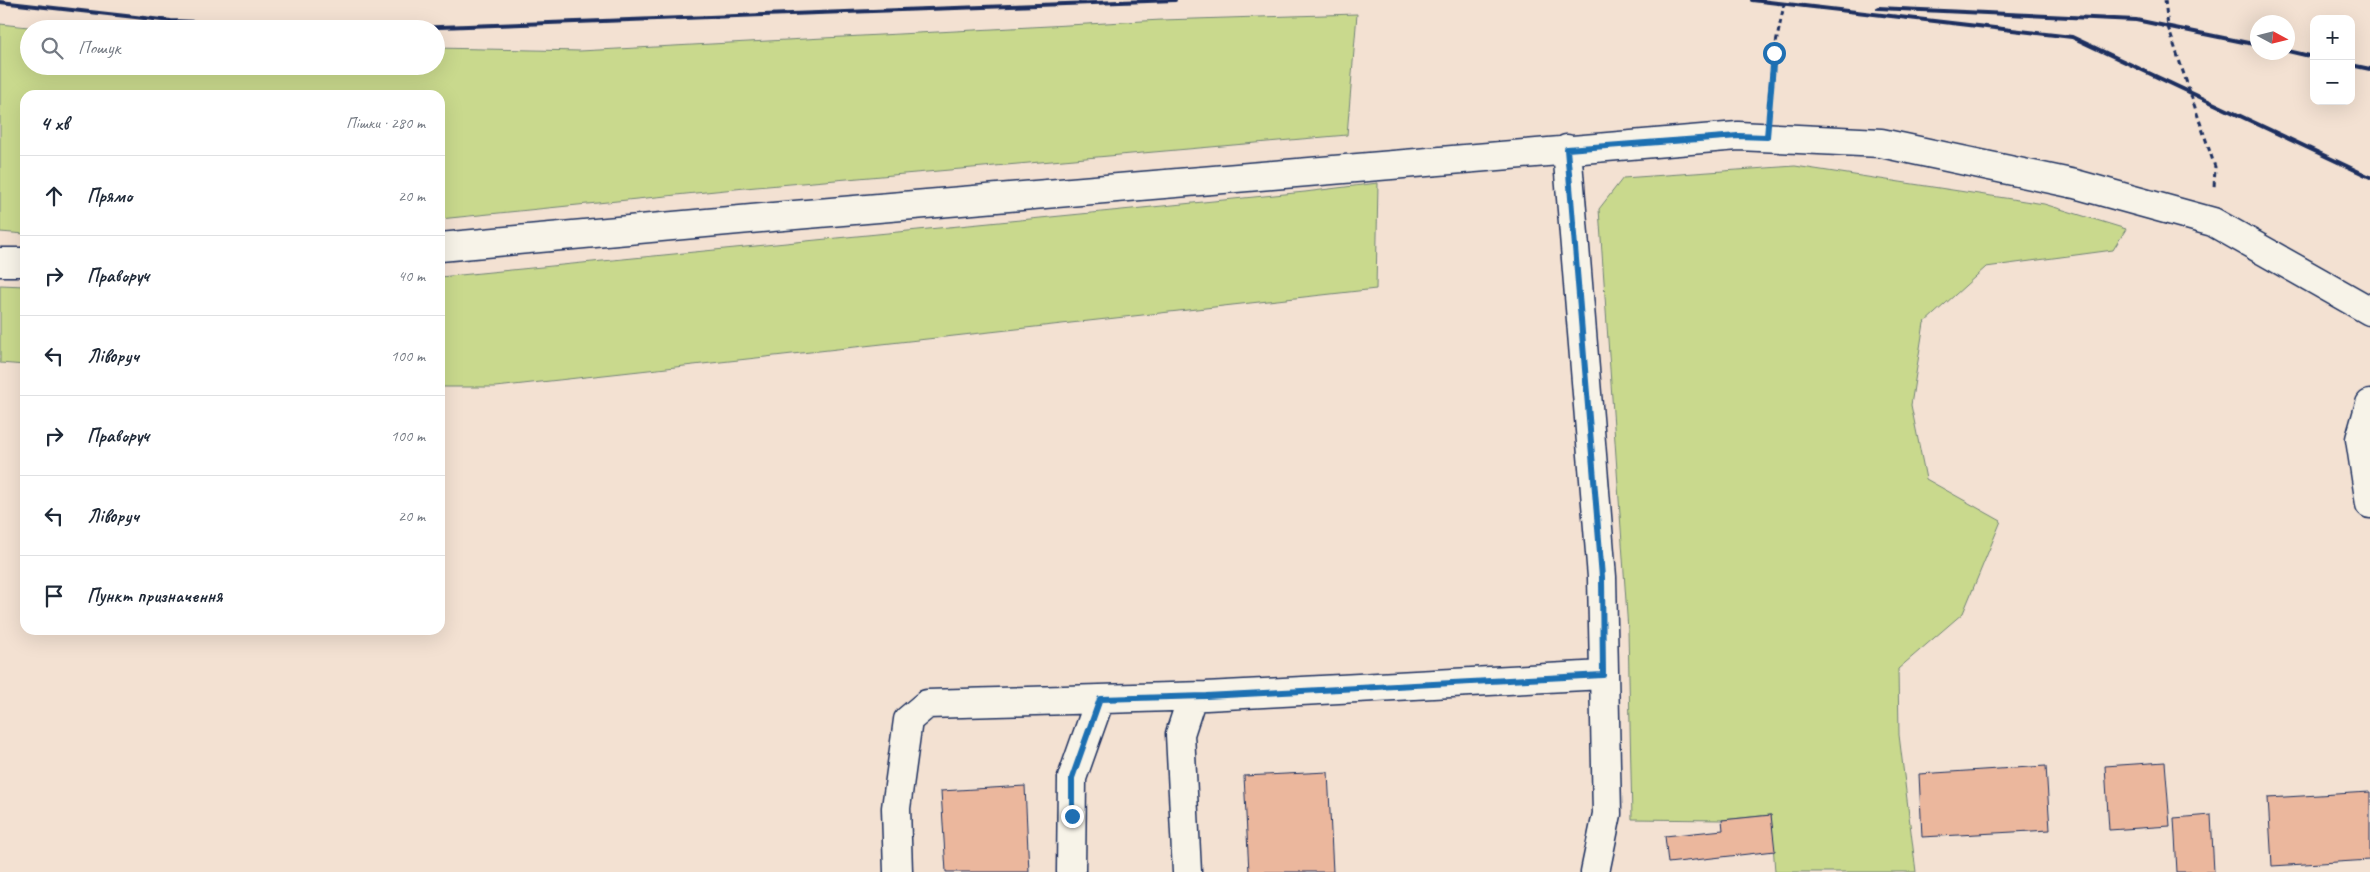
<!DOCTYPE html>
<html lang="uk">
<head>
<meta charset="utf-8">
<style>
  :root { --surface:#fff; --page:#f2f2f3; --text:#1f2937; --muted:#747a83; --line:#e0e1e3 }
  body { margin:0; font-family:Caveat,sans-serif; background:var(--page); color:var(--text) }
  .controls { position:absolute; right:15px; top:15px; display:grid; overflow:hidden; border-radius:10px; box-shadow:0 5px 20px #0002 }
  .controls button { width:45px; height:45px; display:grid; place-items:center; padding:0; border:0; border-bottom:1px solid var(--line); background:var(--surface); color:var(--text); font:25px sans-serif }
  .compass { position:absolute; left:2250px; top:15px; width:45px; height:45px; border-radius:50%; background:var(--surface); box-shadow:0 5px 20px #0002; rotate:97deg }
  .stop { position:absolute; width:15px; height:15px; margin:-11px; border:4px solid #1f6fb2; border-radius:50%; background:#fff }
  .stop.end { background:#1f6fb2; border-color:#fff; box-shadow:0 1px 5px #0008 }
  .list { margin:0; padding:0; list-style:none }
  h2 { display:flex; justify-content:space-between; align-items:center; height:65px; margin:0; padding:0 20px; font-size:21px }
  h2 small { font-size:16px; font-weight:400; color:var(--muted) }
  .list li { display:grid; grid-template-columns:32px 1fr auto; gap:15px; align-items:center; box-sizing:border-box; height:80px; padding:0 20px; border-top:1px solid var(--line) }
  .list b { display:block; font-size:19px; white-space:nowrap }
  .list em { font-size:16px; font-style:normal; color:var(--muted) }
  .icon { flex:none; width:28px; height:28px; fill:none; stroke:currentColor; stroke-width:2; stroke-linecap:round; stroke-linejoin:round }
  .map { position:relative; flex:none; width:2370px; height:872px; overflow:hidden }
  .search { position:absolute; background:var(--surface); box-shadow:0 5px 20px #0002; left:20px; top:20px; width:425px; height:55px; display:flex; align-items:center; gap:12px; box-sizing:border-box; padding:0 18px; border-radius:28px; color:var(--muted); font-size:19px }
  .panel { position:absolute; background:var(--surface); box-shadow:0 5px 20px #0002; left:20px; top:90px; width:425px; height:545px; border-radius:15px }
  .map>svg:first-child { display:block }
  .green { fill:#c9d98d; stroke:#728476 }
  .building { fill:#ebb79d; stroke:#1b2f5e }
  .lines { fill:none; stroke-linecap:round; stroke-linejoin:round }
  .minor-casing { stroke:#1b2f5e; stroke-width:31 }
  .path { stroke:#1b2f5e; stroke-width:3; stroke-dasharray:5 4; stroke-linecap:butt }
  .minor { stroke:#f7f3e8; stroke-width:28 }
  .rail { stroke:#1b2f5e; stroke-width:4 }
  .route { stroke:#1f6fb2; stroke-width:6 }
</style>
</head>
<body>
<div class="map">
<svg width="2370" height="872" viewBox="0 0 2370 872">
  <rect width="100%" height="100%" fill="#f3e1d2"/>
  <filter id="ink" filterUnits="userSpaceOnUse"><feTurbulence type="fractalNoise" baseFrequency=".02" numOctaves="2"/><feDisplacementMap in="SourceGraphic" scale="10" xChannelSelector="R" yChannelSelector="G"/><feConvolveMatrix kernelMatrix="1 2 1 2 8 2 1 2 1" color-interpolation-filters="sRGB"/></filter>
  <g filter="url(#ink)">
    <path class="green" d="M1357 14 1347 135 745 188 440 219V95H25V234L0 232V24L47 29H29V66H436V48L580 51 1162 20Z
      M1795 166 2044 204 2126 229 2113 250 1986 267 1924 323 1911 405 1926 479 2001 521 1963 613 1898 669 1899 735 1916 872H1775L1771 815 1722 820 1632 819 1628 630 1599 209 1623 178Z
      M1378 183 1376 289 496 387H440V277L1305 192Z
      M0 285 25 286V365L0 363Z"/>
    <path class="building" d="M2165 762 2170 826 2109 830 2105 766Z
      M2046 766 2050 830 1922 837 1919 774Z
      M1328 772 1333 872H1249L1244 776Z
      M1025 786 1029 872H946L941 791Z
      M2370 792V860L2272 866 2268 798Z
      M1771 815 1775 851 1668 863 1665 836 1723 830 1722 820Z
      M2211 815 2214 872H2177L2174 818Z"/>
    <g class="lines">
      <defs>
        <path id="minor" d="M1567 149 1602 577 1607 814 1595 872
          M440 247 795 215 1738 136 1881 143 2075 184 2213 222 2370 311
          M0 262H25
          M2370 404 2360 439 2370 504
          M898 872 896 808 908 720 927 704 1206 696 1603 675
          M1071 872 1072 778 1100 699
          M1187 872 1180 734 1192 697"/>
      </defs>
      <use href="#minor" class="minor-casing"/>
      <path class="path" d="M2165 0 2168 27 2215 167 2214 189
        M1769 105 1774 53 1785 0"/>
      <use href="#minor" class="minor"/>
      <path class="rail" d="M1752 0 2072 37 2370 177
        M0 2 171 21 373 29
        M1878 8 2136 20 2258 45
        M384 29 1175 0
        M2288 51 2314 57
        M2351 65 2370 69"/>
    </g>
  </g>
  <g class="lines" filter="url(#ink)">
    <path class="route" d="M1072 816V778L1100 699 1206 696 1603 675 1602 577 1567 149 1738 136 1767 137 1774 53"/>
  </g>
</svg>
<div class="controls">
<button>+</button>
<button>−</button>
</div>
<svg class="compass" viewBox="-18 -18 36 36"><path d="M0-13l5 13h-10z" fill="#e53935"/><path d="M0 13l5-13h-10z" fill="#747a83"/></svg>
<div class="stop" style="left:1774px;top:53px"></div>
<div class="stop end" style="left:1072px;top:816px"></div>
<div class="search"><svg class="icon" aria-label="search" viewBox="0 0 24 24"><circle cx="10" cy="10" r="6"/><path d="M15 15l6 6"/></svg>Пошук</div>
<section class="panel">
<h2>4 хв<small>Пішки · 280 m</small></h2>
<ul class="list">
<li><svg class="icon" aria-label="ahead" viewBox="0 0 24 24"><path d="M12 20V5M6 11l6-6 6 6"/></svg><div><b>Прямо</b></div><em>20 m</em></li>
<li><svg class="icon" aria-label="right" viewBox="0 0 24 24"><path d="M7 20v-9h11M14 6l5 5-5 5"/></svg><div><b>Праворуч</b></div><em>40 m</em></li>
<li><svg class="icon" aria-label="left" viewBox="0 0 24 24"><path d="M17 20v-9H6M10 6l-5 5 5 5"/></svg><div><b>Ліворуч</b></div><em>100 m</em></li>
<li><svg class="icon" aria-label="right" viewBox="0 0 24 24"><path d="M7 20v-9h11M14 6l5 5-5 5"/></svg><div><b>Праворуч</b></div><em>100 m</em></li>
<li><svg class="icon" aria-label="left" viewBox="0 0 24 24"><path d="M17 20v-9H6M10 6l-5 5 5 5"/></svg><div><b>Ліворуч</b></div><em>20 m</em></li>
<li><svg class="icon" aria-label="arrive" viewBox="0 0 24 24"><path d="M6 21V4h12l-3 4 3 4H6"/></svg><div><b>Пункт призначення</b></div></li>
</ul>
</section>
</div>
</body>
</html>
